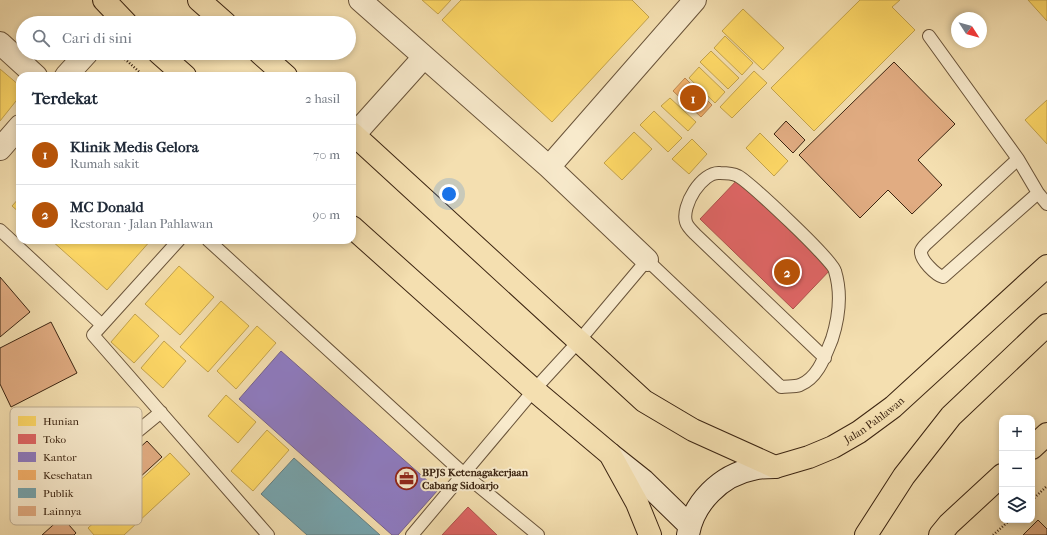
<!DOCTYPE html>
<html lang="id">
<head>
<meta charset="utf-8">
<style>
  :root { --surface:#fff; --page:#f2f2f3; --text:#1f2937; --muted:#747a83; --line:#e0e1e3; --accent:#b45309 }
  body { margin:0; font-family:"IM FELL French Canon",serif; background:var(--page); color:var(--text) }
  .controls { position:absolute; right:12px; bottom:12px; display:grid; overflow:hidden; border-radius:8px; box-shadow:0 2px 6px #0003 }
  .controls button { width:36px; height:36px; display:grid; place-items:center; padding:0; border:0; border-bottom:1px solid var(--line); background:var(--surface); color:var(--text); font:20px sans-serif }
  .compass { position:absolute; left:951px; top:12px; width:36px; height:36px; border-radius:50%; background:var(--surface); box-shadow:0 2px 6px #0003; rotate:126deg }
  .you { position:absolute; left:449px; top:194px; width:14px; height:14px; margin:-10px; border:3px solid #fff; border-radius:50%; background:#1a73e8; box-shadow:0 0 0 6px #1a73e833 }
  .badge { display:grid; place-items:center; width:26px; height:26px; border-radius:50%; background:var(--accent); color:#fff; font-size:13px; font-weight:700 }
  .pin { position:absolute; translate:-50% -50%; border:2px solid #fff; box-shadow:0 1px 4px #0006 }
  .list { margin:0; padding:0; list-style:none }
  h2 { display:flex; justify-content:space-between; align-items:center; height:52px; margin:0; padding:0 16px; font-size:17px }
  h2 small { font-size:13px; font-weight:400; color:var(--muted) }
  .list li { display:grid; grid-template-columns:26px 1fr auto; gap:12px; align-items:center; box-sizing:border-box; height:60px; padding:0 16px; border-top:1px solid var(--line) }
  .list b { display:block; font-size:15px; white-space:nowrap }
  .list p { margin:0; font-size:13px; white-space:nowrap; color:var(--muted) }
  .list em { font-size:13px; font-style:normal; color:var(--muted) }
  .icon { flex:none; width:22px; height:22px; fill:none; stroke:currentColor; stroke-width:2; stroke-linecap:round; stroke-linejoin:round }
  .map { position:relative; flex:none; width:1047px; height:535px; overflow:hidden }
  .search { position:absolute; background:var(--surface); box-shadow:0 2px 6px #0003; left:16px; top:16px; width:340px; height:44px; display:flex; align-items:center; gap:10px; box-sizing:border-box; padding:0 14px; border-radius:22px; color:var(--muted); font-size:15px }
  .panel { position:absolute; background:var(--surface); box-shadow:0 2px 6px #0003; left:16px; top:72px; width:340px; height:172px; border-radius:12px }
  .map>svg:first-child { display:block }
  .homes { fill:#ffd966; stroke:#c4a34c }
  .shops { fill:#e06666; stroke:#ae524c }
  .offices { fill:#8e7cc3; stroke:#75628e }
  .health { fill:#f6b26b; stroke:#be8750 }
  .public { fill:#76a5af; stroke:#647e80 }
  .building { fill:#e1ac82; stroke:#3b2411 }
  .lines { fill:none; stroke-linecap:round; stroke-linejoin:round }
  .lane-casing { stroke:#695339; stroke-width:14 }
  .street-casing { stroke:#695339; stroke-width:24 }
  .secondary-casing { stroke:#3b2411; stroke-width:24 }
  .primary-casing { stroke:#3b2411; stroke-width:24 }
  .path { stroke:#3b2411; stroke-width:2.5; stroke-dasharray:1 2; stroke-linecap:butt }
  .lane { stroke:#f8eacc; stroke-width:12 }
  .street { stroke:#f8eacc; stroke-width:22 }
  .secondary { stroke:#f8eacc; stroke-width:22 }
  .primary { stroke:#f4dfb0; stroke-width:22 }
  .labels { text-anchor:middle; stroke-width:4; stroke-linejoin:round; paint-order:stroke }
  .street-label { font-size:11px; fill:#3b2411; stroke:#f8eacc }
  .poi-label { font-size:11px; font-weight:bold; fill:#3b2411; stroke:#f8eacc; text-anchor:start }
  .key { fill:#f8eacc; stroke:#bfaf94; stroke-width:1 }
  .key-label { font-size:11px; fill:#3b2411 }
</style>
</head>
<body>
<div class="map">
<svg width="1047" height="535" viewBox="0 0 1047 535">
  <rect width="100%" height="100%" fill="#f4dfb0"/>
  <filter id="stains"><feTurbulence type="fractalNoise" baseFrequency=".005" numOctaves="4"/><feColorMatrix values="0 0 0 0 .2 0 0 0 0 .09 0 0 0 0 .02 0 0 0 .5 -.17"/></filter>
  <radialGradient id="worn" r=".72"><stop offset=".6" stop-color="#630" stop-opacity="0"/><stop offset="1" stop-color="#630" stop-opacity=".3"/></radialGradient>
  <path class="homes" d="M422 0H451L438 14Z
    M461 0H632L649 17 552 122 442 20Z
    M860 0H900L892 7 915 30 814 131 771 88Z
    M1028 0H1047V21Z
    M743 9 784 48 763 70 722 31Z
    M725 36 753 63 742 75 714 48Z
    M711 51 739 78 728 89 700 62Z
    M699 67 725 92 715 103 689 78Z
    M0 69 20 86V96L0 121Z
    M754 71 767 83 732 118 720 107Z
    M670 98 696 122 688 131 661 106Z
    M1047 100V144L1025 120Z
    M654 111 682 138 668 152 640 125Z
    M634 132 652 149 622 180 604 163Z
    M760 133 788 161 774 176 746 148Z
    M692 139 707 154 689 174 672 159Z
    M20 197V213L12 206Z
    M51 240H151L107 290Z
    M179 266 214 297 180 335 145 304Z
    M221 301 249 326 208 372 180 347Z
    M135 314 159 336 134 363 111 342Z
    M257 326 276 343 236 389 217 371Z
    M164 341 186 361 163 388 141 368Z
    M226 395 256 422 238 443 208 416Z
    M267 430 289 450 253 491 231 471Z
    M170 453 190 474 124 535H94L88 528Z"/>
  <path class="shops" d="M739 178 832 268 793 309 700 219Z
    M468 507 497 535H442Z"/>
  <path class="offices" d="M281 351 438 490 398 535H392L239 399Z"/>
  <path class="health" d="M685 78 712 105 701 117 673 91Z"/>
  <path class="public" d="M294 458 380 535H307L261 494Z"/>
  <path class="building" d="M894 62 955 124 918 160 942 185 912 214 888 190 860 218 799 155Z
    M786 121 805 140 793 153 774 134Z
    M0 277 30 312 0 337Z
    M51 322 77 373 11 407 0 384V348Z
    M147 441 162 457 90 523 75 507Z
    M62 517 76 533 74 535H42Z
    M1038 520 1047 529V535H1023Z"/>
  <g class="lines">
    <defs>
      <path id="lane" d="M929 36 1018 159 1038 193 1047 204
        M1018 159 927 243C925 245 922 248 921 251 920 260 936 275 943 277L1038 193
        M0 230 102 325
        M179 240 93 335 268 535
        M208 240 464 474 538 535
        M43 509 161 412
        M412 535 534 390 578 342 647 260 781 387C787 386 794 387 800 385 818 378 825 356 832 339 839 317 842 294 835 271 833 260 750 183 738 176 734 174 725 173 720 173 702 171 681 206 686 222 687 226 692 231 695 234L825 358"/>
      <path id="street" d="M360 0 549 167 647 260
        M0 43 36 76
        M66 76 87 53
        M354 135 424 57
        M0 149 20 126
        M549 167 695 0"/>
      <path id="secondary" d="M610 454 644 481 690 526
        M688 535C693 503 721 475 753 469 760 467 768 467 775 467"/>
      <g id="primary">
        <path d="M104 0 126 23"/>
        <path d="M199 0 225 23"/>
        <path d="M159 53 185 76"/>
        <path d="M260 53 286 76"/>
        <path id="s1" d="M352 133 644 401 693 430 775 467 809 457 833 447 859 432 893 407 1047 266"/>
        <path d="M352 227 534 390 610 454 637 503 650 535"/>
        <path d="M1032 448 1047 434"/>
        <path d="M866 535 904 476 951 416 1047 325"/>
        <path d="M940 535 949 524 1002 475"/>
      </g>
    </defs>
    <use href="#lane" class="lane-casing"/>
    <use href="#street" class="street-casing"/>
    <use href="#secondary" class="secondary-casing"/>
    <use href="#primary" class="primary-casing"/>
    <path class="path" d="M118 53 144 76
      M1032 500 1047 486
      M993 535 1010 520"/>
    <use href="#lane" class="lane"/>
    <use href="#street" class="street"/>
    <use href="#secondary" class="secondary"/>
    <use href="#primary" class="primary"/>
  </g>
  <defs>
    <symbol id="office-ring" viewBox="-11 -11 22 22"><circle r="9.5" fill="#f8eacc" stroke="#8f2418" stroke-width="1.5"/><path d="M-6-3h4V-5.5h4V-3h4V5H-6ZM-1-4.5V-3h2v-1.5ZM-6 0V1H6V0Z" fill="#8f2418"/></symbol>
  </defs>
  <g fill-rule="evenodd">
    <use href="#office-ring" x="394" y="466" width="25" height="25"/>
  </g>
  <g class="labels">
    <g class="street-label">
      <text dy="4" stroke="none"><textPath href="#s1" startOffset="654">Jalan Pahlawan</textPath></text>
    </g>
    <g class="poi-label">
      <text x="422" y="476">BPJS Ketenagakerjaan<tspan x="422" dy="13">Cabang Sidoarjo</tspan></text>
    </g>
  </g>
  <rect x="10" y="407" width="132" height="118" rx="6" class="key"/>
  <rect x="18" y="416" width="18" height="10" fill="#ffd966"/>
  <rect x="18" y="434" width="18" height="10" fill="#e06666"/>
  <rect x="18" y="452" width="18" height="10" fill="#8e7cc3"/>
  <rect x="18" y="470" width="18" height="10" fill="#f6b26b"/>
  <rect x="18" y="488" width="18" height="10" fill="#76a5af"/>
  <rect x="18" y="506" width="18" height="10" fill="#e1ac82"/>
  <g class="key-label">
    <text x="43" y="425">Hunian</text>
    <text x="43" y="443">Toko</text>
    <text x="43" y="461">Kantor</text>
    <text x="43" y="479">Kesehatan</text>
    <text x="43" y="497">Publik</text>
    <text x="43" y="515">Lainnya</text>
  </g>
  <rect width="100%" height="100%" filter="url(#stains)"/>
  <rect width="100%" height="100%" fill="url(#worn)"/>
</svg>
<div class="controls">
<button>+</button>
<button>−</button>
<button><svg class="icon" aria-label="layers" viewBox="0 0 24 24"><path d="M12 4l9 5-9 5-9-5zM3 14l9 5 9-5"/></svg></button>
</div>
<svg class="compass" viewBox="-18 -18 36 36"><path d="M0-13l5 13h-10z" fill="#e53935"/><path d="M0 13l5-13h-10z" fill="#747a83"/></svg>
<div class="you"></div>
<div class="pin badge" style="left:693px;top:98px">1</div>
<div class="pin badge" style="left:787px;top:272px">2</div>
<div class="search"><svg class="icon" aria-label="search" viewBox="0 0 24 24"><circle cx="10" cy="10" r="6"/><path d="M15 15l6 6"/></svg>Cari di sini</div>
<section class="panel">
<h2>Terdekat<small>2 hasil</small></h2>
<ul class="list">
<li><span class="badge">1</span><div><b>Klinik Medis Gelora</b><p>Rumah sakit</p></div><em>70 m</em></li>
<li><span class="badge">2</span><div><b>MC Donald</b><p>Restoran · Jalan Pahlawan</p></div><em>90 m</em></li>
</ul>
</section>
</div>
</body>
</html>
